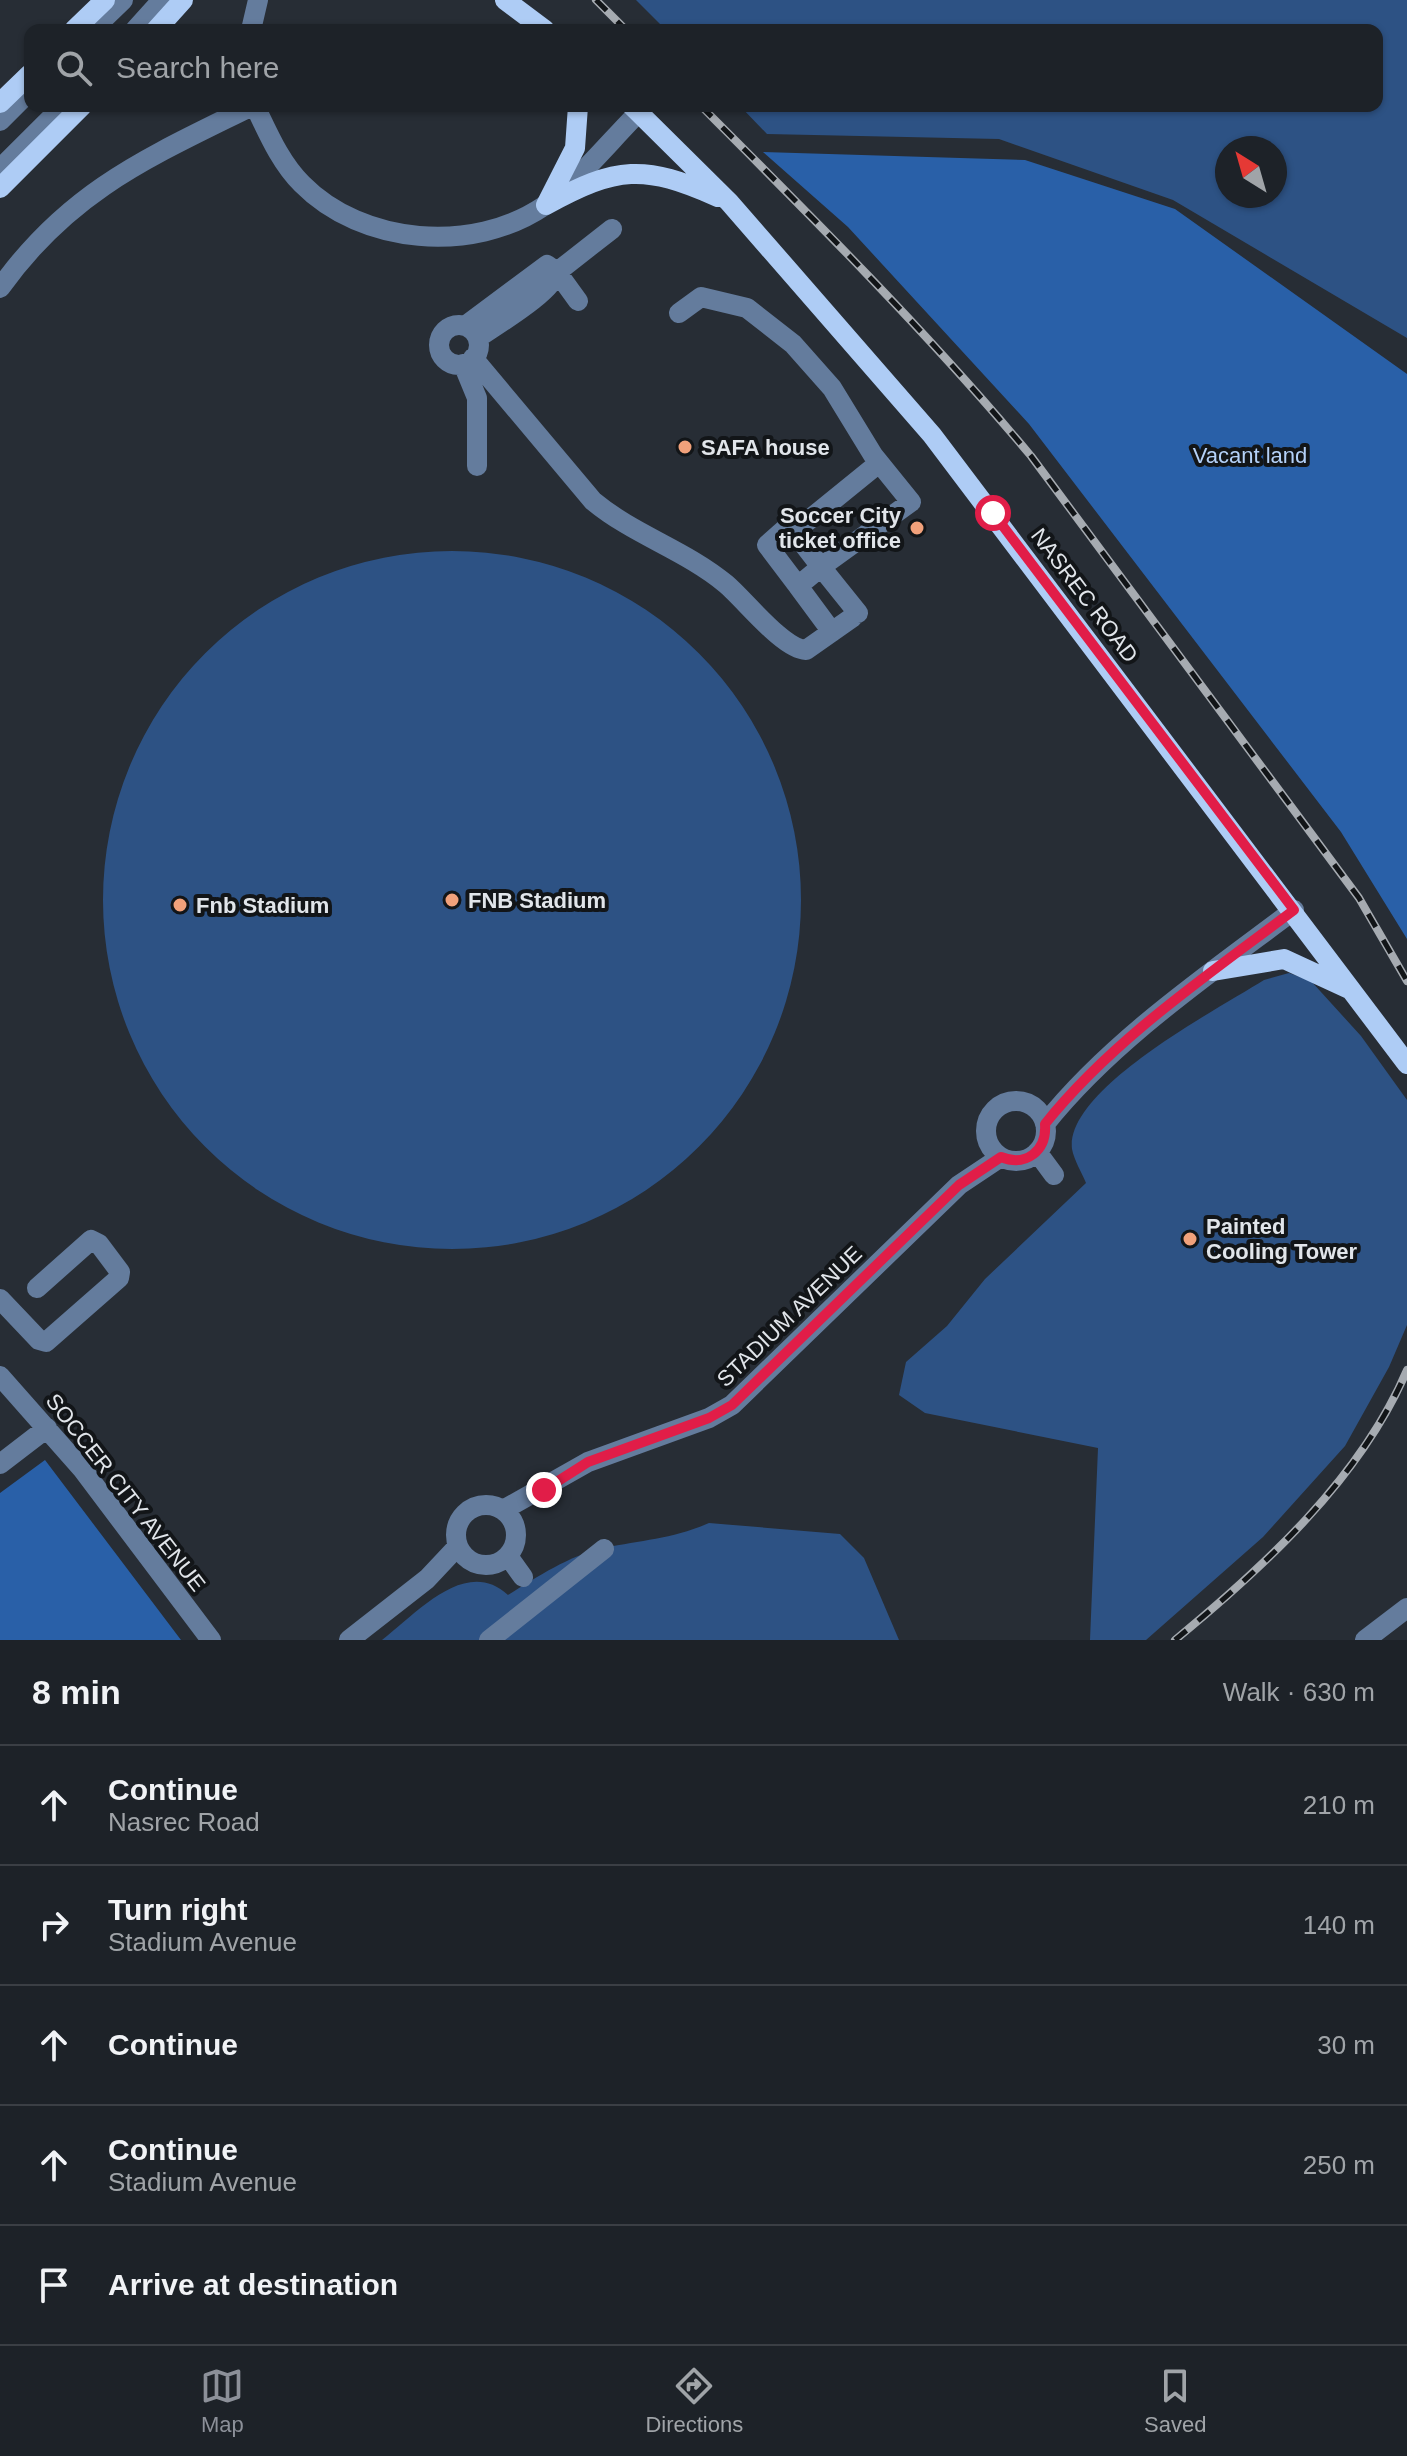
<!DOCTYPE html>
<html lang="en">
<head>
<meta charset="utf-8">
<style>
  :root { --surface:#1d2228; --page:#2a2f34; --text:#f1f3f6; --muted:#a0a4a8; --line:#3b3f45; --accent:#8c9099 }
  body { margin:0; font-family:Arial,sans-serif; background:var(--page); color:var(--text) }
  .compass { position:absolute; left:1215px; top:136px; width:72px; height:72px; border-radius:50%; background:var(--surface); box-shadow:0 2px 6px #0004; rotate:323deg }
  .stop { position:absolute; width:24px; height:24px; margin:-18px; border:6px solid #e11d48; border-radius:50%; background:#fff }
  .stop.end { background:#e11d48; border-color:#fff; box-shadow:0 2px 8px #0008 }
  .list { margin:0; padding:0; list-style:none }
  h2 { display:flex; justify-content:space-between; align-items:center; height:104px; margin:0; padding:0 32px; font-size:34px }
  h2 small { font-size:26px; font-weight:400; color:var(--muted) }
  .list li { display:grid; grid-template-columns:52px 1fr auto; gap:24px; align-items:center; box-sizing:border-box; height:120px; padding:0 32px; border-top:2px solid var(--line) }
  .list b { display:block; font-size:30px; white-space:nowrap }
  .list p { margin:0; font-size:26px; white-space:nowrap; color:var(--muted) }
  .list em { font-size:26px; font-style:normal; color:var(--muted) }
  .icon { flex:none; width:44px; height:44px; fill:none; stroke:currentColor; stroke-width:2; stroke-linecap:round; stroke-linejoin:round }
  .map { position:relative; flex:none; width:1407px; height:1640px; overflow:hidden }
  .search { position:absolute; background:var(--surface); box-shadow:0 2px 6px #0004; left:24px; right:24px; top:24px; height:88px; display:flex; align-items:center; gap:20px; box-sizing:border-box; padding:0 28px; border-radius:16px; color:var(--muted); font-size:30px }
  .sheet { height:704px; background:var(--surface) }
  nav { display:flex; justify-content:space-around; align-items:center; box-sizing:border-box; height:112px; border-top:2px solid var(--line); background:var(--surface); font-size:22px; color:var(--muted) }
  nav a { display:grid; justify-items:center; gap:4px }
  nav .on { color:var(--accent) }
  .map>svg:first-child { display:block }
  .green { fill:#2d5284; fill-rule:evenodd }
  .forest { fill:#2960a8 }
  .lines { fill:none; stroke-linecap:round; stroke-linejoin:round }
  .minor { stroke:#647c9d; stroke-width:20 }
  .major { stroke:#aeccf5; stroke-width:20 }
  .rail-casing { stroke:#a6abb1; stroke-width:8 }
  .rail { stroke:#121518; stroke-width:5; stroke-dasharray:15; stroke-linecap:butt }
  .route { stroke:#e11d48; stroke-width:10 }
  .poi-dot { fill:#f1a17b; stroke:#121518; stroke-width:3 }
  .labels { text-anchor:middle; stroke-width:8; stroke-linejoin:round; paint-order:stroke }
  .poi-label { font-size:22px; font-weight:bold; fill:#e1e5ea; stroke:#121518; text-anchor:start }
  .park-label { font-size:22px; fill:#b4d1f8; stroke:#121518 }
  .street-label { font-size:22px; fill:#e1e5ea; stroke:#121518 }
</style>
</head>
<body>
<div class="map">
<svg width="1407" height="1640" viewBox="0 0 1407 1640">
  <rect width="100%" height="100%" fill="#272d35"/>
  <path class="green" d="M636 0H1407V338L1173 200 999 139 767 134 740 106H1377V30H666ZM1275 148V196H1227V148Z
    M103 900a349 349 0 1 1 698 0a349 349 0 1 1-698 0Z
    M1289 973 1311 981 1361 1036 1407 1100V1325L1389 1367 1345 1446 1263 1537 1146 1640H1090L1098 1448 925 1413 899 1395 906 1362 947 1326 985 1279 1086 1183C1082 1173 1074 1160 1072 1149 1065 1089 1218 1009 1264 980Z
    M709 1523 840 1534 864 1558 899 1640H382C417 1613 466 1556 508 1595 539 1576 568 1556 604 1548 642 1540 672 1539 709 1523Z"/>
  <path class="forest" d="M763 152 1025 160 1175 209 1407 374V939L1341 832 1029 424 848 227Z
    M45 1460 181 1640H0V1493Z"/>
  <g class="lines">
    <path class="minor" d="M92 30 123 0
      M135 30 162 0
      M251 30 258 0
      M255 106C268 133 280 162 302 184 362 245 473 254 544 206 572 187 613 138 639 112
      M0 121 30 91
      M0 169 63 106
      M0 288C70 190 149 157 252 106
      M679 313 701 297 747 308 793 344 832 388 873 455 911 502 821 567 858 613
      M439 345a20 20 0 1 1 40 0a20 20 0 1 1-40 0Z
      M465 326 547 265 557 272 578 301
      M478 338C496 325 553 292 557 272L612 229
      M473 358 593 501C634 535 685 550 726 584 745 600 783 649 806 650L853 617
      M463 364 477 398V466
      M794 532 785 529 767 545 798 586
      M832 632 798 586 821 567 794 532 879 463
      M986 1131a30 30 0 1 1 60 0a30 30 0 1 1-60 0Z
      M1045 1124C1111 1041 1209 974 1294 910
      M1037 1152 1054 1175
      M0 1299 39 1340 46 1342 119 1278 120 1272 99 1244 91 1240 37 1288
      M0 1376 83 1470 211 1640
      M0 1464 47 1428
      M456 1535a30 30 0 1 1 60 0a30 30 0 1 1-60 0Z
      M503 1510 588 1462 709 1418 732 1405 959 1185 1001 1157
      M508 1556 523 1577
      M349 1640 427 1579 458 1546
      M489 1640 604 1549
      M1365 1640 1407 1608"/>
    <path class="major" d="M505 0 545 30
      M74 30 105 0
      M156 30 183 0
      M0 103 30 74
      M632 106 729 202 932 435 1407 1064
      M0 188 82 106
      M546 205C617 166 644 164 718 197
      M546 205 575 148 578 106
      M1213 971 1284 959 1349 989"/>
    <defs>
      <path id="rail" d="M596 0 626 30
        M701 106C815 220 928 333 1031 456L1359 898 1407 981
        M1175 1640C1264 1567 1361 1478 1407 1370"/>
    </defs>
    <use href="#rail" class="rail-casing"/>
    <use href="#rail" class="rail"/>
  </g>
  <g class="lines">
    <path class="route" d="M544 1490 588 1462 709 1418 732 1405 959 1185 1001 1157C1026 1167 1047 1151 1045 1124 1111 1041 1209 974 1294 910L993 513"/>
  </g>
  <g class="poi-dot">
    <circle cx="685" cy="447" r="8"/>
    <circle cx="917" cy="528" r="8"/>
    <circle cx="452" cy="900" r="8"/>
    <circle cx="180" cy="905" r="8"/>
    <circle cx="1190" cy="1239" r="8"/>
  </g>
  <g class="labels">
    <g class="poi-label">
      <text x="701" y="455">SAFA house</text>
      <text x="901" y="523" text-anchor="end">Soccer City<tspan x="901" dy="25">ticket office</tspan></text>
      <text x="468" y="908">FNB Stadium</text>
      <text x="196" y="913">Fnb Stadium</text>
      <text x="1206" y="1234">Painted<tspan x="1206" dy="25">Cooling Tower</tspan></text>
    </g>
    <g class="park-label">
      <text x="1250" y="463">Vacant land</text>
    </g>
    <g class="street-label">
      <text transform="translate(1085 595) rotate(53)" y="8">NASREC ROAD</text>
      <text transform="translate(789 1316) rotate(-44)" y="8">STADIUM AVENUE</text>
      <text transform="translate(126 1492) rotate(52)" y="8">SOCCER CITY AVENUE</text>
    </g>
  </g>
</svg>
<svg class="compass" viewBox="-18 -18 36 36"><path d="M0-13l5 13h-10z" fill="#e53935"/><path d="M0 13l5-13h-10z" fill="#a0a4a8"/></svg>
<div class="stop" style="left:993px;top:513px"></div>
<div class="stop end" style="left:544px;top:1490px"></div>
<div class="search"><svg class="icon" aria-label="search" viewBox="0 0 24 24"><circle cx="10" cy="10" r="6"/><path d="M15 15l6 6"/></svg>Search here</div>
</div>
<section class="sheet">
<h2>8 min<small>Walk · 630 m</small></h2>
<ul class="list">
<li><svg class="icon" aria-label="ahead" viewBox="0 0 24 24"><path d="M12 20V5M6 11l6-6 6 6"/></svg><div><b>Continue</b><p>Nasrec Road</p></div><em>210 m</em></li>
<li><svg class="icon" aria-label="right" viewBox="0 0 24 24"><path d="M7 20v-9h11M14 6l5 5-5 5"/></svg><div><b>Turn right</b><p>Stadium Avenue</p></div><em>140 m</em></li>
<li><svg class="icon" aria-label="ahead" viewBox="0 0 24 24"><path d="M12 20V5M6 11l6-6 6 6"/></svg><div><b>Continue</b></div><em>30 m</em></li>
<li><svg class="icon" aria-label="ahead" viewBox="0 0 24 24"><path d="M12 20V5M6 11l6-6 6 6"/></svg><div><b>Continue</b><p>Stadium Avenue</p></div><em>250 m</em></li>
<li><svg class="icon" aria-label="arrive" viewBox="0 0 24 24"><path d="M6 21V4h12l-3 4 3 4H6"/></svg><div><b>Arrive at destination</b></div></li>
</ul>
</section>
<nav>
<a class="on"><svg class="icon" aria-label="map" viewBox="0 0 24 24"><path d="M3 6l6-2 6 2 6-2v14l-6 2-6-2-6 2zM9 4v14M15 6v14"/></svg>Map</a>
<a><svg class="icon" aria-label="directions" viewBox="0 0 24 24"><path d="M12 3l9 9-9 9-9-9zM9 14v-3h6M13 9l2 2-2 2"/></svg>Directions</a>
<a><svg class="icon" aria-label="saved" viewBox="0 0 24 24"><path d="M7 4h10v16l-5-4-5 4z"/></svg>Saved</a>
</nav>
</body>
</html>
